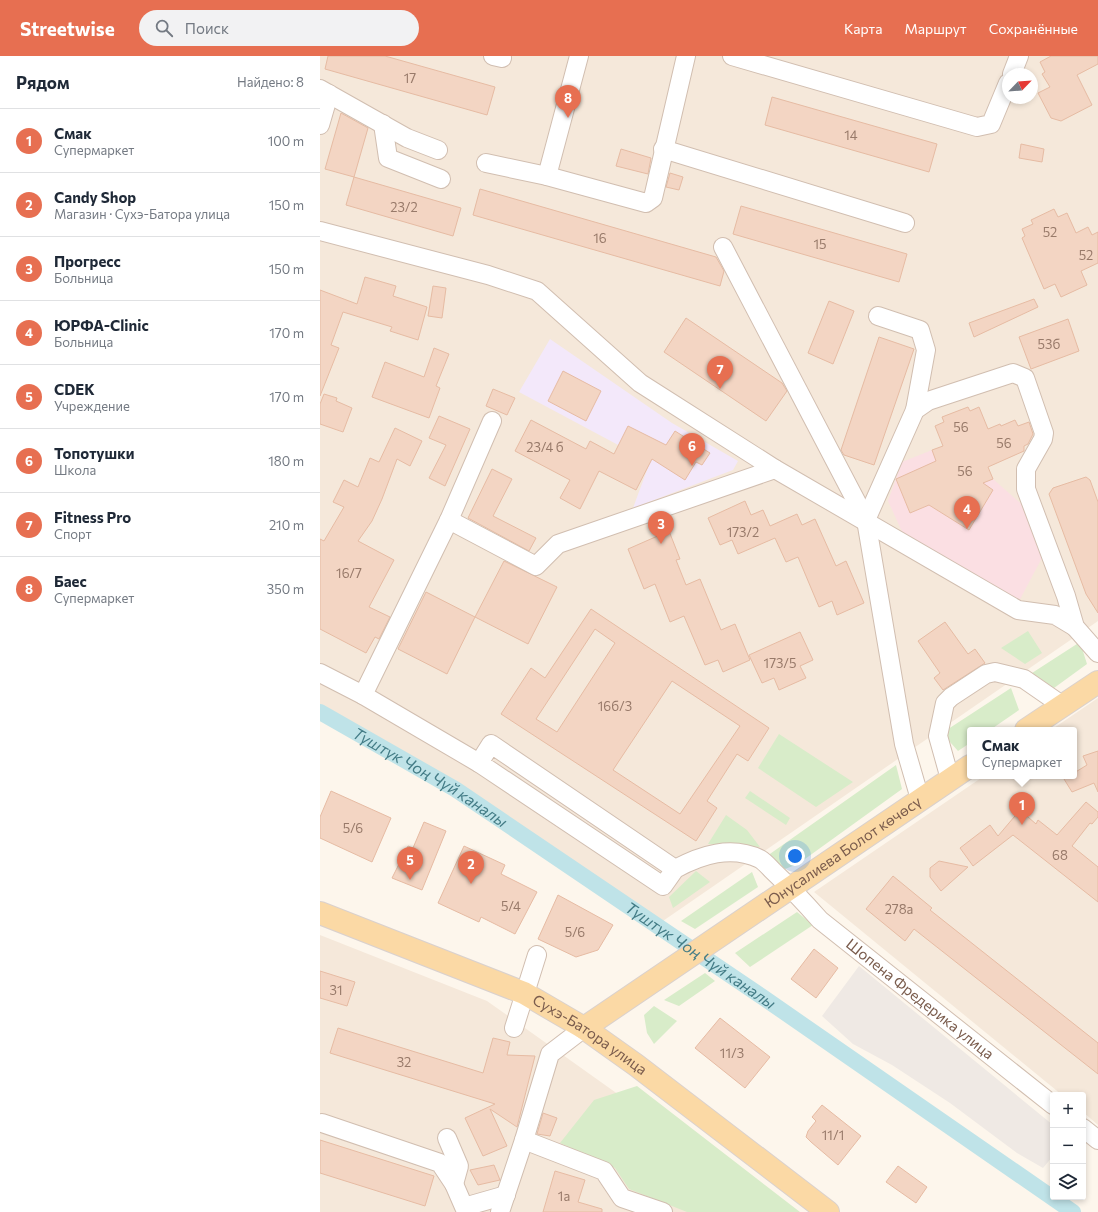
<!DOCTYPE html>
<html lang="ru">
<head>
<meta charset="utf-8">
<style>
  :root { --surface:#fff; --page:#f2f2f3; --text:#1f2937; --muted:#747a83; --line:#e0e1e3; --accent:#e76f51 }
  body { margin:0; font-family:Commissioner,sans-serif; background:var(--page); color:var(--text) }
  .controls { position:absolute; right:12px; bottom:12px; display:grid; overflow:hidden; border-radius:4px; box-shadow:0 2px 6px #0003 }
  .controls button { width:36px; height:36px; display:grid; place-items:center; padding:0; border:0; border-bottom:1px solid var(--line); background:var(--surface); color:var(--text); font:20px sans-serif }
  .compass { position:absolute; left:682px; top:12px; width:36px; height:36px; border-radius:50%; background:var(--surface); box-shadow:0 2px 6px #0003; rotate:65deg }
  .you { position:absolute; left:475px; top:800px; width:14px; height:14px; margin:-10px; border:3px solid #fff; border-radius:50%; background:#1a73e8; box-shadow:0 0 0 6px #1a73e833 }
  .badge { display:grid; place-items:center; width:26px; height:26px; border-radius:50%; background:var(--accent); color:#fff; font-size:13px; font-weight:700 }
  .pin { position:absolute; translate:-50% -33px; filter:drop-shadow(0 1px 2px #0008) }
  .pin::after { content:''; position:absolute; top:21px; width:14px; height:12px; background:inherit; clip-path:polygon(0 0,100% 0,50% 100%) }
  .popup { position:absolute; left:647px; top:671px; width:110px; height:52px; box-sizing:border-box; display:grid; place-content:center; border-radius:4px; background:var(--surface); filter:drop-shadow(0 1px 3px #0005); font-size:13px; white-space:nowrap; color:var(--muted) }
  .popup b { font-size:15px; color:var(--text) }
  .popup::after { content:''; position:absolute; left:50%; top:100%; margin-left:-8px; border:8px solid transparent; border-top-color:var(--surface) }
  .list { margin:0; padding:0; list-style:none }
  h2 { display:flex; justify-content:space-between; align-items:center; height:52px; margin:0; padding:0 16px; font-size:17px }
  h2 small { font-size:13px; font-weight:400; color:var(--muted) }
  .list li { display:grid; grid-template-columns:26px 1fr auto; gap:12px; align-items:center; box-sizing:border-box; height:64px; padding:0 16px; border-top:1px solid var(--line) }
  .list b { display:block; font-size:15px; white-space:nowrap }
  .list p { margin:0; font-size:13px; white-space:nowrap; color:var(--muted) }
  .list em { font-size:13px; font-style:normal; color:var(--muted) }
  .icon { flex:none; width:22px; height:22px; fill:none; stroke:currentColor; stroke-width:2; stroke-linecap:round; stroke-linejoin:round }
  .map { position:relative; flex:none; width:778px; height:1156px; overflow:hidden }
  header { display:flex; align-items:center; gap:24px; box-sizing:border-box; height:56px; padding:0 20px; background:var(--accent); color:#fff }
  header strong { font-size:19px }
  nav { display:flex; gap:22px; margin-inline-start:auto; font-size:14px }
  .search { width:280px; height:36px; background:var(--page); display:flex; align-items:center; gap:10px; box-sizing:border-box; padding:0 14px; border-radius:22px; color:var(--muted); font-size:15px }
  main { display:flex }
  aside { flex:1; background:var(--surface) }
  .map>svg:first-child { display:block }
  .residential { fill:#f5e8da; fill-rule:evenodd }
  .industrial { fill:#efe9e4 }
  .education { fill:#f3e8fa }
  .medical { fill:#fbdfe3 }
  .green { fill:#d8ecc9 }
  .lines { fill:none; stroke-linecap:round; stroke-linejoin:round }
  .canal { stroke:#bfe3e8; stroke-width:16 }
  .building { fill:#f3d5c3; stroke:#e6bba3; fill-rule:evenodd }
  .minor-casing { stroke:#d1beb0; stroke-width:20 }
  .major-casing { stroke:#dad1cd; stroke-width:24 }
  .minor { stroke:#fff; stroke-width:18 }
  .major { stroke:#fbd9a5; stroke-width:22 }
  .labels { text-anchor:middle; stroke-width:3; stroke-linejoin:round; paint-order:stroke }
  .number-label { font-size:13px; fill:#987a6a }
  .street-label { font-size:15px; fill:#7a5c4d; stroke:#fffaf3 }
  .water-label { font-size:16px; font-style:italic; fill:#437c86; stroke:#fffaf3 }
</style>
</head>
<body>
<header>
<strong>Streetwise</strong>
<div class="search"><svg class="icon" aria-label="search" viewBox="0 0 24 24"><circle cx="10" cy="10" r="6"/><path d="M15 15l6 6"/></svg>Поиск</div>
<nav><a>Карта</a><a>Маршрут</a><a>Сохранённые</a></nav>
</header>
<main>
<aside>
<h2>Рядом<small>Найдено: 8</small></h2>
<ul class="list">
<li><span class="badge">1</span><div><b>Смак</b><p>Супермаркет</p></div><em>100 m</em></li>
<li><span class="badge">2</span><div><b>Candy Shop</b><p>Магазин · Сухэ-Батора улица</p></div><em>150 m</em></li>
<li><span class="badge">3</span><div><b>Прогресс</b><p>Больница</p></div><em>150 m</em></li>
<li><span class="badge">4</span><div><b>ЮРФА-Clinic</b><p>Больница</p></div><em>170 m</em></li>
<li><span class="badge">5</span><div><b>CDEK</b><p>Учреждение</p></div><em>170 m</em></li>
<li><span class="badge">6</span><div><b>Топотушки</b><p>Школа</p></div><em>180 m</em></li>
<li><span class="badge">7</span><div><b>Fitness Pro</b><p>Спорт</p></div><em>210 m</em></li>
<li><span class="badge">8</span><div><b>Баес</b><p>Супермаркет</p></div><em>350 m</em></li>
</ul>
</aside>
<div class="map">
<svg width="778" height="1156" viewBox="0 0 778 1156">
  <rect width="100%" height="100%" fill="#fdf6ec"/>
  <path class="residential" d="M0 0H778V565L340 867 125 727 0 662ZM688 18H712V42H688Z
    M778 642V1069L763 1056V1039H742L494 836 664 720H754V674H731Z
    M0 879 167 945 309 1046 458 1156H0Z"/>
  <path class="industrial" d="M539 910 733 1069V1100L723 1112 697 1097 630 1047 572 1009 533 988 502 960Z"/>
  <path class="education" d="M230 283 352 367 418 405 413 414 313 452 330 406 199 336Z"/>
  <path class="medical" d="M612 394 631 440 673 423 707 453 723 500 698 547 585 482 568 445 582 406Z"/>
  <path class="green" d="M708 575 722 597 705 608 681 592Z
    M760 586 767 608 734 632 712 617Z
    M691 632 699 654 670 674H650V687L638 695 622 677Z
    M459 678 533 726 496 751 438 712Z
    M576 709 582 733 478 808 465 813 447 800Z
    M430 735 470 762 466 769 425 742Z
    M406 759 427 774 440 791 388 788Z
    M376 815 390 826 353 852 349 841Z
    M432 816 438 831 375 873 361 865Z
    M477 856 493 869 430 911 415 897Z
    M385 917 395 925 359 950 344 944Z
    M334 950 357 965 334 988 327 977 324 959Z
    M317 1030 480 1156H367L309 1133 295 1112 240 1087 274 1044Z"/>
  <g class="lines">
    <path class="canal" id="s1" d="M0 656 135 733 441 940 753 1156"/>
  </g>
  <path class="building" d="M8 0H65L175 31 167 59 5 13Z
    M731 0H778V8L757 19 772 49 741 65 731 62 718 37 730 31 722 18 725 16 720 6Z
    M452 41 617 88 609 116 445 69Z
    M21 57 48 72 34 121 5 113Z
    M701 88 724 93 722 106 699 102Z
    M301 93 331 102 328 118 296 110Z
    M350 117 363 121 359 134 346 131Z
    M34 121 141 152 133 180 26 149Z
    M160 133 396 201 404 215 400 230 153 159Z
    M421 150 587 198 579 226 413 178Z
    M734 153 738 161 747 157 756 177 768 171 772 179 778 176V207L761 215 767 229 741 241 735 228 724 233 702 182 705 180 702 173 713 168 711 164Z
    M45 221 76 230 73 240 107 251 98 284 70 275 72 271 23 256 11 289 19 292 0 340V234L37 248Z
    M113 230 126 232 122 262 108 260Z
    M714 243 718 251 654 281 649 267Z
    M509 245 534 255 513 308 488 297Z
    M366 262 462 327 467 335 446 365 344 296Z
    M748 263 759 295 711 313 699 281Z
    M559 281 594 293 554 409 524 399 521 394Z
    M114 292 129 298 116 330 120 332 109 362 52 341 65 306 104 321Z
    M243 315 281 335 266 365 228 345Z
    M173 333 195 342 187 359 166 350Z
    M4 338 17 342 16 345 32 352 23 376 0 368V348Z
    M648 351 650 355 659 351 668 373 680 368 681 370 695 364 698 370 709 366 713 378 708 388 704 390V395L668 411 673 423 663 427 673 434 649 474 609 449 590 457 576 423 616 405 612 394 623 390 615 370 624 366 622 361Z
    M119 360 150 373 125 430 109 422 126 389 109 382Z
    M211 364 266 393 270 385 294 398 308 370 346 389 355 375 390 397 382 409 376 406 365 424 332 403 316 434 279 415 260 453 240 442 250 424 195 395Z
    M75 372 102 385 90 410 77 403 62 443 52 465 38 485 74 504 49 551 70 561 59 583 55 581 46 597 0 573V483L4 485 24 451 13 446 24 424 38 431 50 402 59 406Z
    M172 413 192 423 173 460 216 482 209 495 148 462Z
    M766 421 770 424 778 446V557L766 538 729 438 733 432Z
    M425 445 431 459 443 454 450 470 477 458 482 469 495 463 516 510 526 505 544 547 517 559 512 545 499 551 478 501 466 506 455 482 418 498 412 484 400 489 388 462Z
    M349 475 360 503 356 504 366 529 380 523 401 574 415 568 430 604 403 616 398 604 385 609 364 560 350 566 335 528 324 533 308 493Z
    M184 505 237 531 208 588 155 561Z
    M106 536 155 561 127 618 78 593Z
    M271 553 449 672 428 705 417 698 387 745 397 752 376 785 181 658 211 612 225 622ZM275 573 295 587 237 676 216 663ZM352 625 420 670 360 758 293 714Z
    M625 566 648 598 655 593 665 607 623 634 614 622 620 617 598 585Z
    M480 576 493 604 480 610 486 622 459 634 454 622 442 627 429 599Z
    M778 695V736L774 727 752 736 744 723 749 720H754V717L767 709 763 700Z
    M11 735 71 762 52 806 0 782V761Z
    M766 746 778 756V761L772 768 770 767 752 790 778 811V846L693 779 653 810 640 792 670 769 678 780 700 754 716 768 718 764 737 779Z
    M104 766 126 775 102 834 72 822 88 790 93 792Z
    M144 790 185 809 181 818 217 836 195 878 161 861 159 866 118 847Z
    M619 805 648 811 621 835 610 821V812Z
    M573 820 612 852 610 854 778 987V1018L594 873 585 885 546 853Z
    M238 839 293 869 278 894 256 901 218 883Z
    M494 893 518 912 496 942 471 923Z
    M0 915 35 926 27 950 0 942Z
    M400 962 450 1001 425 1032 375 992Z
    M18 972 163 1017 173 982 190 986 187 999 215 1000 197 1071 170 1053 187 1090 163 1100 145 1062 175 1048 10 997Z
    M502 1049 541 1080 518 1109 491 1086 486 1081 488 1075 496 1065 492 1061Z
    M223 1057 237 1062 230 1080 217 1078Z
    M0 1084 114 1120 105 1150 0 1117Z
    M174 1109 180 1124 158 1129 150 1114Z
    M578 1110 607 1131 596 1147 566 1126Z
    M235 1115 265 1124 258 1146 282 1153V1156H223Z"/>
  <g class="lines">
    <defs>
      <g id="minor">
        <path d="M173 0 182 2"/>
        <path d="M412 0 657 71 671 68 688 27"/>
        <path d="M692 18 699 0"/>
        <path d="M0 33 87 82 118 94"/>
        <path d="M63 68 68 102 121 123"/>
        <path d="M0 69 9 38"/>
        <path d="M343 93 585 167"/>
        <path d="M166 107 227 120 326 147 333 142 366 0"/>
        <path d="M227 120 259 0"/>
        <path d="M0 175 168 219 217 235 320 327 455 413 238 488 216 510 129 464"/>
        <path d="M403 191 546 464"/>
        <path d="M558 260 600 274 606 294 595 354"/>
        <path d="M455 413 698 554 735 559 755 571"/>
        <path d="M0 617 43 639 129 464 172 365"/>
        <path d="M43 639 159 707"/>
        <path d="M630 723 618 680 625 647 631 641 666 618 675 616 704 623 743 650"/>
        <path d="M600 743 584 688 546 464 595 354 608 345 693 317 705 322 724 377 723 383 706 413V433L746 540 755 571 778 597"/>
        <path id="s2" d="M355 813 343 830 159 707 171 688 355 813C381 799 411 789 440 803 445 806 449 811 453 815 470 831 485 847 500 864L733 1049"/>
        <path d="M194 972 217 899"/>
        <path d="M2 1067 120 1107 134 1128 144 1151 186 1139"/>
        <path d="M763 1072 778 1084"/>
        <path d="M127 1082 139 1110 134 1128"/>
        <path d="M204 1084 284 1115 302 1142 343 1156"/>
        <path d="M180 1156 204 1084 230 998 264 972"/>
      </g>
      <g id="major">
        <path d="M706 674 778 626"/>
        <path id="s3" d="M0 857 204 937 264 972 316 1009 508 1156"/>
        <path id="s4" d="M264 972 650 710"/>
      </g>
    </defs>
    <use href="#minor" class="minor-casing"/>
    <use href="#major" class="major-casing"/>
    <use href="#minor" class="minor"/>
    <use href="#major" class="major"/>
  </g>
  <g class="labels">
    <g class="number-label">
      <text x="90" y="27">17</text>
      <text x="531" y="84">14</text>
      <text x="84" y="156">23/2</text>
      <text x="730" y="181">52</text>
      <text x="280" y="187">16</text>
      <text x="500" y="193">15</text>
      <text x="766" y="204">52</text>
      <text x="729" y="293">53б</text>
      <text x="641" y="376">56</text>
      <text x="684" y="392">56</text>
      <text x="225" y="396">23/4 б</text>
      <text x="645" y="420">56</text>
      <text x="423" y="481">173/2</text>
      <text x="29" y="522">16/7</text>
      <text x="460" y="612">173/5</text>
      <text x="295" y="655">16б/3</text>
      <text x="33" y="777">5/6</text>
      <text x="740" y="804">68</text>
      <text x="191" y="855">5/4</text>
      <text x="579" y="858">278а</text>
      <text x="255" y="881">5/6</text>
      <text x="16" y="939">31</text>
      <text x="412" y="1002">11/3</text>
      <text x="84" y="1011">32</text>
      <text x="513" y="1084">11/1</text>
      <text x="244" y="1145">1а</text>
    </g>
    <g class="street-label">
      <text dy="5" stroke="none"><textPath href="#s4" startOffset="313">Юнусалиева Болот көчөсү</textPath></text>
      <text dy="5" stroke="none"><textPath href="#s2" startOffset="789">Шопена Фредерика улица</textPath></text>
      <text dy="5" stroke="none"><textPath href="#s3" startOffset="297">Сухэ-Батора улица</textPath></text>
    </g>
    <g class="water-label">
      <text dy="6" stroke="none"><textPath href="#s1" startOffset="128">Түштүк Чоң Чүй каналы</textPath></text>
      <text dy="6" stroke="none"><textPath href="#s1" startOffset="452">Түштүк Чоң Чүй каналы</textPath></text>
    </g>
  </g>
</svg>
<div class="controls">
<button>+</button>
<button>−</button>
<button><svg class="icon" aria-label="layers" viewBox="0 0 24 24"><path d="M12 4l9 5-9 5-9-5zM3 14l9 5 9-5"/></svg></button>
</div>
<svg class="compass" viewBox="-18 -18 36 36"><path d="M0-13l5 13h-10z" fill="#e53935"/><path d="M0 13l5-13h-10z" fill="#747a83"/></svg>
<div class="you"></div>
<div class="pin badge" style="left:702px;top:769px">1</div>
<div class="popup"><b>Смак</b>Супермаркет</div>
<div class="pin badge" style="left:151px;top:828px">2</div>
<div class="pin badge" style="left:341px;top:488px">3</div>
<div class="pin badge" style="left:647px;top:473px">4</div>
<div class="pin badge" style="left:90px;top:824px">5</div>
<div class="pin badge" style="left:372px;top:410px">6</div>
<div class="pin badge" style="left:400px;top:333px">7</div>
<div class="pin badge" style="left:248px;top:62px">8</div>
</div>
</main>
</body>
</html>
